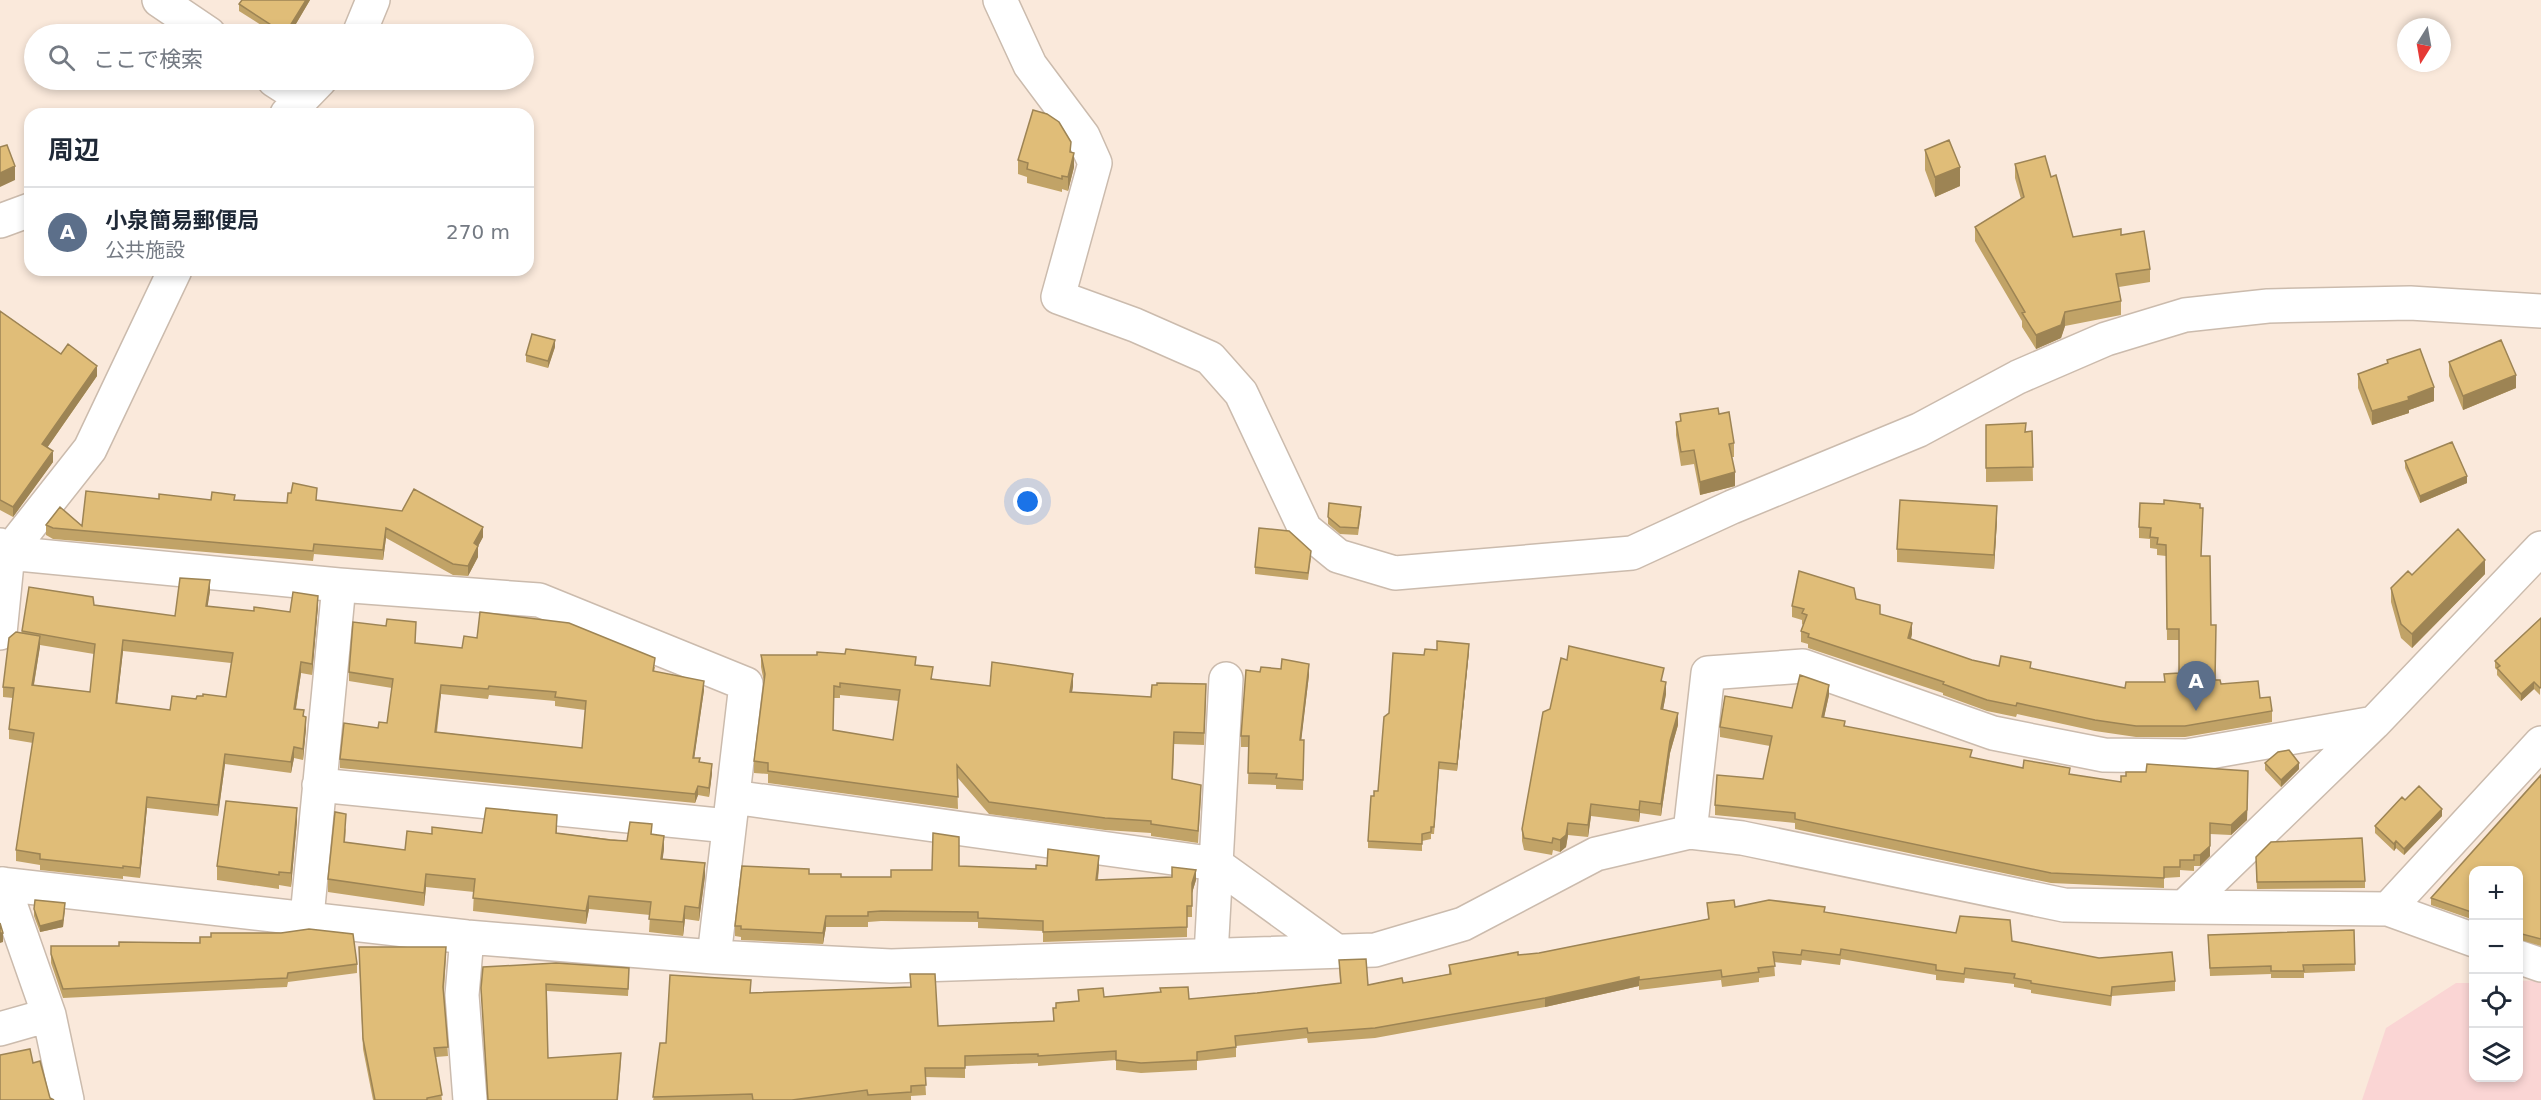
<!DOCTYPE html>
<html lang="ja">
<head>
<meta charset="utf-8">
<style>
  :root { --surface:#fff; --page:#f2f2f3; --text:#1f2937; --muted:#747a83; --line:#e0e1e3; --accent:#058465 }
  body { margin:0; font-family:"DejaVu Sans","Noto Sans JP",sans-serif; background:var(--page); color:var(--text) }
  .controls { position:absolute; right:18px; bottom:18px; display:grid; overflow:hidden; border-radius:12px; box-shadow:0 3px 9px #0003 }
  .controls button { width:54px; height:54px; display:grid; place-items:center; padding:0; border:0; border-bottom:2px solid var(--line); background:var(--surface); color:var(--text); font:30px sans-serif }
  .compass { position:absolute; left:2397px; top:18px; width:54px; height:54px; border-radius:50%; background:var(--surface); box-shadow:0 3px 9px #0003; rotate:191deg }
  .you { position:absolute; left:1028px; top:502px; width:21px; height:21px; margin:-15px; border:4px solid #fff; border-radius:50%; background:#1a73e8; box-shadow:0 0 0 9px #1a73e833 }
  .badge { display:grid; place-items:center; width:39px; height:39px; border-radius:50%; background:var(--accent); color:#fff; font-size:20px; font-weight:700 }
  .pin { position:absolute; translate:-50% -50px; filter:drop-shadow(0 2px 3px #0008) }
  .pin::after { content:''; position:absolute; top:32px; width:21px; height:18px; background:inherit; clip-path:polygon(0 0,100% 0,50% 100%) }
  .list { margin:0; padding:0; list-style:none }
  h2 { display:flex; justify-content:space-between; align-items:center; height:78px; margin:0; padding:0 24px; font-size:26px }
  h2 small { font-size:20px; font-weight:400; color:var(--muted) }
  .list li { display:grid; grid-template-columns:39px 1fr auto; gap:18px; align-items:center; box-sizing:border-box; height:90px; padding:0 24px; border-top:2px solid var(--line) }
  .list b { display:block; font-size:22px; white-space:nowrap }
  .list p { margin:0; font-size:20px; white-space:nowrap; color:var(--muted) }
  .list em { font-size:20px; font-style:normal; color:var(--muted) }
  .icon { flex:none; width:33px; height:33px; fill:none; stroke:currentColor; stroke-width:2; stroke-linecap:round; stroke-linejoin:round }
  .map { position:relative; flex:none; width:2541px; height:1100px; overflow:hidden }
  .search { position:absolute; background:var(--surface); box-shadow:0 3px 9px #0003; left:24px; top:24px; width:510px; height:66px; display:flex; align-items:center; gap:15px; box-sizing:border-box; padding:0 21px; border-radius:33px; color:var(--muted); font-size:22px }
  .panel { position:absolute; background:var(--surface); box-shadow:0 3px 9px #0003; left:24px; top:108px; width:510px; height:168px; border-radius:18px }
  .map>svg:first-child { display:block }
  .green { fill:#fad5d4 }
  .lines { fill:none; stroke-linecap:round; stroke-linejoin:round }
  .street-casing { stroke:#cbbbad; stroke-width:36 }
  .street { stroke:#fff; stroke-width:33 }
  .wall { fill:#c1a367; fill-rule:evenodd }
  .shaded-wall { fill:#9d8454 }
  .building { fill:#e0bd78; stroke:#9d8454; stroke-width:1.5; fill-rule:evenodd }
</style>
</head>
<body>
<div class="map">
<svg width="2541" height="1100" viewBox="0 0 2541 1100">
  <rect width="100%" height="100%" fill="#fae9db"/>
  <path class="green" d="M2541 980V1100H2362L2386 1028 2456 983H2473L2474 1078H2518L2519 981Z"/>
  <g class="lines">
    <defs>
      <path id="street" d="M159 0 209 34
        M1000 0 1030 65 1083 136 1095 163 1058 297 1135 325 1210 358 1241 393 1305 529 1338 556 1395 573 1632 553 1732 507 1919 430 2018 377 2106 339 2185 315 2268 306 2410 303 2541 311
        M359 34 373 0
        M274 80 302 98
        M287 114 320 80
        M0 221 30 210
        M0 545 8 553 339 585 539 600 746 684 714 957
        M0 633 8 553 90 449 175 270
        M1226 679 1216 864 1335 950
        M319 785 728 826
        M733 797 1216 864 1211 955
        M1690 832 1708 673 1803 666 1993 733 2104 755 2187 756 2374 723
        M0 884 467 937 714 957 891 966 1375 950 1463 924 1596 854 1690 832 1742 838 2064 905 2184 907 2374 723 2541 548
        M3 884 49 1015 67 1100
        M2184 907 2388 909 2474 940
        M2388 909 2541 743
        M307 917 339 585
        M467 937 462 995 470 1100
        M2518 957 2541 965
        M0 1029 49 1015"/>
    </defs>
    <use href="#street" class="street-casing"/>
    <use href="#street" class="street"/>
  </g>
  <path class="wall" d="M242 0H310L290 34H275L239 11V4Z
    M1925 150 1960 186 1935 197 1925 170Z
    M1071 152 1074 167 1068 191 1062 189V192L1027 183V177L1018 174V160Z
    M2015 164 2051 177 2073 237 2121 235 2150 269V282L2119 287 2121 301V315L2065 326 2061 338 2036 349 2022 327V321L1975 241V227L2021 199 2015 178Z
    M0 311 61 354 97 376 47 448 53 462 13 517 0 510Z
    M555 347 548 368 526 362V355Z
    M2387 360 2434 401 2409 410V413L2372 425 2358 388V374L2387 363Z
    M2449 362 2516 388 2463 410 2449 376Z
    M1680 414H1719L1734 443V457H1732L1735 486 1700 495 1694 464 1681 466 1676 435V422L1680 421Z
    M1986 425 2025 432 2032 431 2033 481 1986 482Z
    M2405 461 2467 483 2420 503 2405 468Z
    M159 499 235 500 287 503 316 500 483 537 478 546V557L468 576 453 575 386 538 383 560 314 554 313 561 53 539 46 535V525L82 526Z
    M2200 508 2203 519 2201 556 2211 625 2215 680 2221 684 2260 698 2272 711V722L2185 737H2136L2095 731 2017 714 2016 717 1987 711 1943 695V693L1808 648V644L1801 642V631L1803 625 1802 624V620L1792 617V606L1856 599 1912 634 1911 639 1972 660 1999 666 2031 669 2125 688 2164 682V674L2179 673V640H2167L2166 556 2157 555V549L2150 548V539L2139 538V527Z
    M1361 514 1358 535 1340 534 1328 524V517Z
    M1997 520 1994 569 1897 562V549Z
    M1311 558 1308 580 1255 574V567Z
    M2485 574 2412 648 2401 638 2391 602V588L2412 575Z
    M210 591 207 607 254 611 290 612 318 606 312 675 301 673 296 709 304 716 306 728 303 760 294 758 291 773 225 764 218 816 147 808 140 878 123 876V879L40 870V865L16 861V850L33 743 9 739V729L13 698 3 697V687L22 631 94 605 175 616ZM40 645 94 654 90 692 34 685ZM123 651 231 663 226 697 196 699 170 710 117 703Z
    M2541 618 2540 695 2534 689 2521 701 2497 675V670L2495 668V661Z
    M415 643 462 648 655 667 654 672 704 690 694 758 712 773 709 797 698 795 695 803 340 768V759L378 728 387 723 392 688 349 681V672ZM441 694 488 699 489 695 555 701V706L585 710 582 748 437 732Z
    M1469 651 1457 771 1439 769 1434 834H1431V839L1422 841V851L1368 848V841L1374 796 1378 791 1389 713 1424 655Z
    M761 655 916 665 933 679 990 686H1073L1072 692 1151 697 1206 696 1204 745 1174 744 1173 779 1201 797 1198 843 1151 836V833L1105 830 989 814 957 777 958 809 768 783V774L754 773V761L764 682 761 667ZM840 695 899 701 893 740 833 730 834 698H840Z
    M1567 660 1664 682 1666 694 1663 709 1678 725 1670 753 1661 816 1640 813 1639 822 1591 816 1588 837 1568 835 1566 847 1560 852 1553 850 1552 855 1524 850 1522 841V829L1550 709Z
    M1309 675 1301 740H1304L1303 790 1276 789V785L1248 784 1249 747H1241V736Z
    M1829 695 1824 717 1845 727 1972 758 2023 768 2121 782 2248 781 2247 820 2231 835 2210 834V856L2200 866H2194V871L2180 870V877L2164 878V888L2051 883 1795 829V823L1715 815V805L1763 779 1770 746 1720 737V727L1792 708Z
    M2265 763 2299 769 2281 787 2265 770Z
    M2541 775V946L2518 939V870H2474V920L2431 905V898Z
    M2405 800 2442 816 2404 855 2396 848 2394 851 2375 833V826Z
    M297 821 291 887 279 885V889L217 880V866Z
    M346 827 345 842 405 850 432 834 482 833 557 828V833L627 841 652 834 664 849 662 859 705 876 699 921 685 919 683 936 649 932 650 915 589 909 586 924 473 911 474 892 426 887 424 906 328 892V879Z
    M2256 864 2365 881V888L2257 889Z
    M959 866 1036 869 1099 867 1098 880H1196L1192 893V917H1187V937L1043 942V931L978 928V922L881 921 868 922V927H826L823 944 741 940V937L735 936V926L809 874 841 877H891Z
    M1707 903 1735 907 1825 913 2012 941 2175 981V991L2112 996 2111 1006 2031 993V990L2014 987V984L1965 978 1964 983 1936 980V975L1841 959 1840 965 1802 960 1801 965 1774 962 1775 976 1759 978V982L1722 987 1721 980 1639 990V986L1545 1007 1375 1038 1308 1043 1307 1038 1236 1046V1057L1197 1061V1070L1141 1073 1116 1070V1060L1038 1066V1063L965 1066V1078L925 1077 926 1095 911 1096V1100H653L666 1043 751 993 938 1026 1053 1021V1008H1056V1003L1079 1001 1078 990 1104 997 1189 999 1257 993 1340 983 1339 960 1368 985 1403 983 1449 974V965L1539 953 1708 919Z
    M34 909 65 910 63 927 40 932 34 916Z
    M2354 930 2355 971 2304 973V978H2271V974L2210 976 2208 935Z
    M51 946H119L357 964V973L288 982 287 987 63 998 51 963Z
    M359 956H446L444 991 448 1056 436 1057 442 1100H373L363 1049Z
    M629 975 628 996 547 991 548 1058 621 1060 618 1100H488L481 988Z"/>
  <path class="shaded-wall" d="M306 0H310L290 34H285Z
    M1074 153V167L1068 191V177Z
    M15 166V180L0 187V173Z
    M1960 167V186L1935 197V177Z
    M2065 312V326L2061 338 2036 349V335Z
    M555 340V347L548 368V361Z
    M97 366V376L42 455V444Z
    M2516 375V388L2463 410V396Z
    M2434 387V401L2409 410V413L2372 425V411Z
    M53 451V462L13 517V507Z
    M1735 472V486L1700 495V482Z
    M2467 476V483L2420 503V496Z
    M1997 506V520L1994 569V555Z
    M483 527V537L474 554V543Z
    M386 528V538L383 560V550Z
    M478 546V557L468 576V566Z
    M2485 560V574L2412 648V634Z
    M210 580V591L206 617V606Z
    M318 596V606L312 675V664Z
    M1912 623V634L1908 649V638Z
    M40 636V647L32 695V685Z
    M123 640V651L116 713V703Z
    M1469 644V651L1457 771V764Z
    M301 662V673L294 720V709Z
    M1309 664V675L1300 751V740Z
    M1073 674V686L1070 704V692Z
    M704 681V690L693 767V758Z
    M1666 682V694L1661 721V709Z
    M2534 682V689L2521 701V694Z
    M441 685V694L435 741V732Z
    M1829 685V695L1822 727V717Z
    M1678 713V725L1670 753 1661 816V804L1670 741Z
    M306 717V728L303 760V749Z
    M294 747V758L291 773V762Z
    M225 754V764L218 816V805Z
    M2299 763V769L2281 787V780Z
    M712 764V773L709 797V788Z
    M2248 781 2247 820 2231 835V825Z
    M698 786V795L695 803V794Z
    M147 797V808L140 878V868Z
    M1640 801V813L1639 822V810Z
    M1591 804V816L1588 837V825Z
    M297 808V821L291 887V873Z
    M2442 809V816L2404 855V849Z
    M1568 823V835L1566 847 1560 852V840Z
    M664 836V849L661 872V859Z
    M2396 841V848L2394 851V844Z
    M2210 846V856L2200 866V855Z
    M1099 856V867L1096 891V880Z
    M705 863V876L699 921V908Z
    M1196 870V880L1192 893V883Z
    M426 874V887L424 906V893Z
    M589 896V909L586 924V911Z
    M65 903 63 927 40 932V926Z
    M685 906V919L683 936V922Z
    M826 916V927L823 944V933Z
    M0 933H3V942L0 943Z
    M1639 977V986L1545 1007V998Z"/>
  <path class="building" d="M242 0H306L285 34 239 4Z
    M1033 110 1047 114 1059 122 1071 142 1070 152 1074 153 1068 177 1062 176V179L1027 169 1028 163 1018 160Z
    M1949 140 1960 167 1935 177 1925 150Z
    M7 145 15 166 0 173V147Z
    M2045 156 2051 177 2056 175 2073 237 2121 229V235L2144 231 2150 269 2116 274 2121 301 2065 312 2061 325 2036 335 2022 313 2025 312 1975 227 2024 197 2015 164Z
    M0 311 61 354 68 344 97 366 42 444 53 451 13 507 0 500Z
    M532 334 555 340 548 361 526 355Z
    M2501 340 2516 375 2463 396 2449 362Z
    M2420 349 2434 387 2408 397 2409 400 2372 411 2358 374 2388 363 2387 360Z
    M1718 408 1719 414 1729 412 1734 443 1729 444 1735 472 1700 482 1694 450 1681 452 1676 422 1681 421 1680 414Z
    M2026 423 2025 432 2032 431 2033 467 1986 468V425Z
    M2452 442 2467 476 2420 496 2405 461Z
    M293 483 317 488 316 500 402 511 414 489 483 527 474 543 478 546 468 566 453 564 386 528 383 550 314 544 313 551 53 528 46 525 60 507 82 526 86 491 159 499V494L211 500 212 492 235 495 234 500 287 503 288 493H291Z
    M1900 500 1997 506 1994 555 1897 549Z
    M2164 500 2200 504V508H2203L2201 556H2210L2211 625H2216L2215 680H2220L2221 684 2258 681 2260 698 2270 697 2272 711 2185 726H2136L2095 720 2017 703 2016 706 1987 700 1943 684 1944 682 1808 637 1809 634 1801 631 1807 615 1802 613 1804 609 1792 606 1799 571 1854 588 1856 599 1880 605V614L1912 623 1908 638 1972 660 1999 666 2001 656 2031 662 2030 668 2125 688 2126 682H2165L2164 674 2179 673V629H2167L2166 545 2157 544 2158 538 2150 537 2151 528 2139 527 2140 503 2164 504Z
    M1329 503 1361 507 1358 528 1340 527 1328 517Z
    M1259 528 1289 531 1311 551 1308 573 1255 567Z
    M2458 529 2485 560 2412 634 2401 624 2391 588 2408 571 2412 575Z
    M180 578 210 580 206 606 254 611V607L290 612 293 592 318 596 312 664 301 662 294 709 304 710 303 716 306 717 303 749 294 747 291 762 225 754 218 805 147 797 140 868 123 866V868L40 859V854L16 850 34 733 9 729 14 688 3 687 9 638 16 632 40 636 32 685 90 692 95 644 22 631 29 587 93 597 94 605 175 616ZM123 640 233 653 226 697 203 694V696H197L196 699 172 696 170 710 116 703Z
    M480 612 569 623 655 658 653 671 704 681 693 758H700L699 762 712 764 709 788 698 786 695 794 340 759 344 723 378 728 379 722 387 723 393 679 349 672 353 622 386 626 387 619 416 622 415 643 462 648 464 636 477 638ZM441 685 488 689 489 686 556 692 555 697 586 701 582 748 435 732Z
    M2541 618V687L2540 688 2534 682 2521 694 2497 668 2500 666 2495 661Z
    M1437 641 1469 644 1457 764 1439 762 1434 827H1431V832L1422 834V844L1368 841 1371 796H1374V791H1378L1384 717 1389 713 1393 653 1424 655 1425 649 1437 650Z
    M1569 646 1664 668 1661 681 1666 682 1661 709 1678 713 1670 741 1661 804 1640 801 1639 810 1591 804 1588 825 1568 823 1566 835 1560 840 1553 838 1552 843 1524 838 1522 829 1543 712 1550 709 1561 658 1567 660Z
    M846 649 916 657 915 665 933 667 931 679 990 686 992 662 1073 674 1070 692 1151 697 1152 685H1157V683L1206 684 1204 733 1174 732 1172 779 1201 785 1198 831 1151 824V821L1105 818 989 802 957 765 958 797 768 771V763L754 761 765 674 761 655H817V652L845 654ZM840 683 900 690 893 740 833 730 834 686 840 687Z
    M1282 659 1309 664 1300 740H1304L1303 780 1276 778 1277 774 1248 773 1249 736H1241L1246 670 1260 672 1261 667 1281 669Z
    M1800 675 1829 685 1822 717 1845 721 1844 726 1972 750 1970 757 2023 768 2024 760 2070 768 2069 774 2121 782V776H2126V772H2146L2147 764 2248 771 2247 810 2231 825 2210 823V846L2200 855H2194V860H2180V867H2164V878L2051 873 1795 819V813L1715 805 1717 775 1763 779 1772 736 1720 727 1725 696 1792 708Z
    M2289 750 2299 763 2281 780 2265 763 2278 752Z
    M2541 775V939L2518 933V870H2474V913L2431 898Z
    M2419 786 2442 809 2404 849 2396 841 2394 844 2375 826 2402 797 2405 800Z
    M226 801 297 808 291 873 279 872V875L217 866Z
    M486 808 557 815 556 833 610 840 627 841 630 822 652 824 651 834 664 836 661 859 705 863 699 908 685 906 683 922 649 919 651 902 589 896 586 911 473 898 475 879 426 874 424 893 328 879 335 812 346 814 344 842 405 850 407 831 432 834V827L482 833Z
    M933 833 959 837V866L1036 869V865L1047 866 1048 849 1099 856 1096 880 1172 877V867L1196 870 1192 883V906H1187V927L1043 932V921L978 918V912L881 911 868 912V916H826L823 933 741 929V926H735L742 866 809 869V874H841V877H891V870H932Z
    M2362 838 2365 881 2257 882 2256 857 2271 842Z
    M35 900 65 903 63 920 40 926 34 909Z
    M1734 900 1735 907 1769 900 1825 907 1824 912 1956 933 1960 916 2010 920 2012 941 2099 958 2172 952 2175 981 2112 987 2111 996 2031 983V981L2014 978 2015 974 1965 968 1964 974 1936 970V965L1841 949 1840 955 1802 950 1801 955 1773 952 1775 966 1758 968 1759 972 1722 977 1721 970 1639 980V977L1545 998 1375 1028 1308 1033 1307 1028 1235 1036 1236 1047 1197 1052V1060L1141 1063 1116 1060V1051L1038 1056V1054L965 1056V1068H925L926 1085 911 1086V1092L868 1095 867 1090 792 1100H753L752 1094 653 1097 660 1043H666L670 975 751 980 750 993 911 987 910 974H935L938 1026 1054 1021 1053 1008H1056V1003L1079 1001 1078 990 1103 988 1104 997 1161 992 1160 988 1188 987 1189 999 1257 993 1341 983 1339 960 1366 959 1368 985 1402 978 1403 983 1451 974 1449 965 1518 952V955L1539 953 1709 919 1707 903Z
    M0 923 3 933H0Z
    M309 929 353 934 357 964 288 973 287 978 63 989 51 954V946H119V942L200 943V937H211V933H281Z
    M2354 930 2355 964 2303 965 2304 971H2271V966L2210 968 2208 935Z
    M359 947H446L443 987 448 1047 434 1048 442 1095 427 1098V1100H375L363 1039Z
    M556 963 629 968 628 989 546 984 548 1058 621 1053 617 1100H488L481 988 483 967Z
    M30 1049 33 1063 40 1061 50 1098 54 1100H0V1055Z"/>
</svg>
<div class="controls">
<button>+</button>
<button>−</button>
<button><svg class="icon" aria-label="locate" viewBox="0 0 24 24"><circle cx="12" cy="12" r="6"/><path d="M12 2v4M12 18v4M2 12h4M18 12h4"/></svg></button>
<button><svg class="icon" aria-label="layers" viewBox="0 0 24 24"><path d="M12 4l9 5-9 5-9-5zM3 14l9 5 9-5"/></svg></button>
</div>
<svg class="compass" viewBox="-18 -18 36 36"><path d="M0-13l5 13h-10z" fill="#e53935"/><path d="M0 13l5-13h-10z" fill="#747a83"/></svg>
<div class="you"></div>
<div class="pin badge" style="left:2196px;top:711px;background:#5c6f8a">A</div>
<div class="search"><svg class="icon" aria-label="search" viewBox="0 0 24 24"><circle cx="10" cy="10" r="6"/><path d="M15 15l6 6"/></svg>ここで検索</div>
<section class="panel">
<h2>周辺<small></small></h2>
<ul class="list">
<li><span class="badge" style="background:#5c6f8a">A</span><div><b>小泉簡易郵便局</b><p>公共施設</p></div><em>270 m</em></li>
</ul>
</section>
</div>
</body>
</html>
